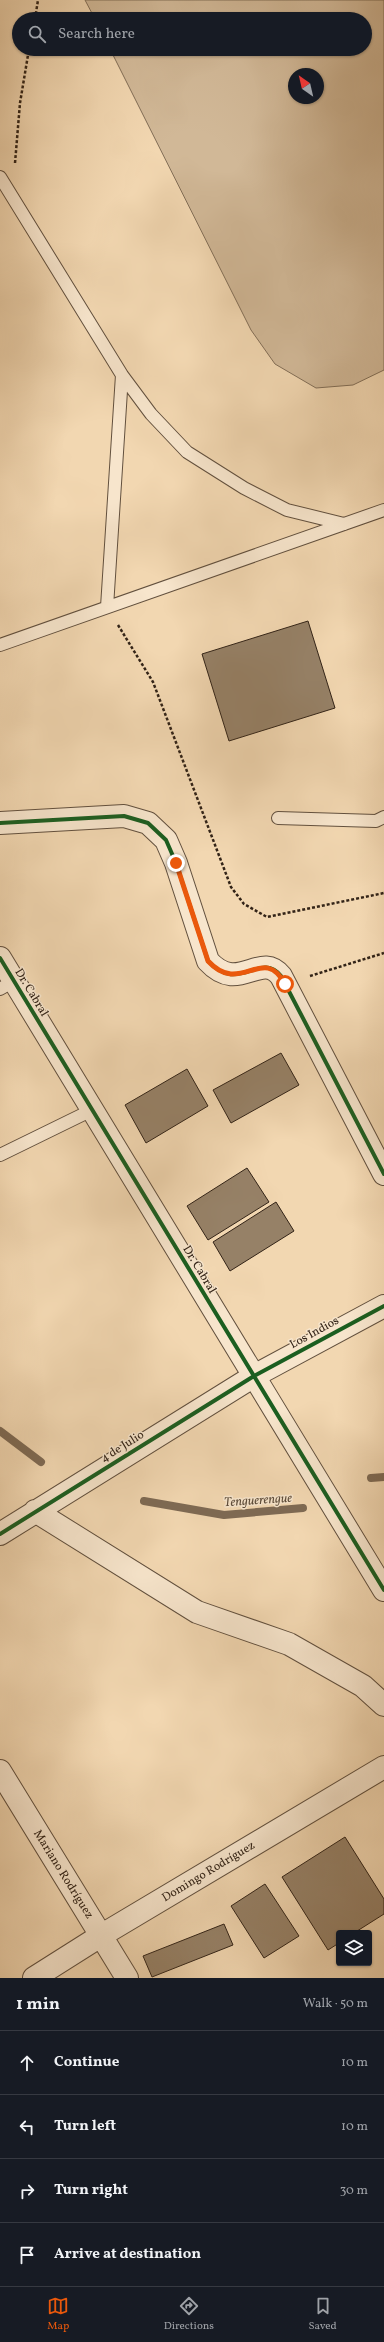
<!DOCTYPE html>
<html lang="en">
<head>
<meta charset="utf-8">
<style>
  :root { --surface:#171b24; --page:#20242c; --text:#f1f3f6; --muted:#9ea1a6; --line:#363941; --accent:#ea580c }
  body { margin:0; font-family:Vollkorn,serif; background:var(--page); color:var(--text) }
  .controls { position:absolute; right:12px; bottom:12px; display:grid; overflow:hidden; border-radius:4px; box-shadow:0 1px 3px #0004 }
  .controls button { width:36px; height:36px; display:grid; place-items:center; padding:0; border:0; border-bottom:1px solid var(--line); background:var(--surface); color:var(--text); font:20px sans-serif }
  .compass { position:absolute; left:288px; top:68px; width:36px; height:36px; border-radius:50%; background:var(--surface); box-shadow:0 1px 3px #0004; rotate:326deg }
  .stop { position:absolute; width:12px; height:12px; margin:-9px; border:3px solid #ea580c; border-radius:50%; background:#fff }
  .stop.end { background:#ea580c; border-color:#fff; box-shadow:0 1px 4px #0008 }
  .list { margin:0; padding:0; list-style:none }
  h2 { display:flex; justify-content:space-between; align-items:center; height:52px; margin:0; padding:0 16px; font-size:17px }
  h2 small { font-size:13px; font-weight:400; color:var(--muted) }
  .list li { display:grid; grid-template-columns:26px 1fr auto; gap:12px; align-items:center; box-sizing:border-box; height:64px; padding:0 16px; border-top:1px solid var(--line) }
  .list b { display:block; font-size:15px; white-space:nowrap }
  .list em { font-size:13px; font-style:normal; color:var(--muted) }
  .icon { flex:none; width:22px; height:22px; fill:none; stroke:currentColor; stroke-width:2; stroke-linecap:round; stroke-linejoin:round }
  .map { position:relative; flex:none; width:384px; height:1978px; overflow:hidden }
  .search { position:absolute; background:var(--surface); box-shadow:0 1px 3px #0004; left:12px; right:12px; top:12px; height:44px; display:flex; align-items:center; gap:10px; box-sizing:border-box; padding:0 14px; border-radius:22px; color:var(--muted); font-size:15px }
  .sheet { height:308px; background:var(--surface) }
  nav { display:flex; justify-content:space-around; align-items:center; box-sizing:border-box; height:56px; border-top:1px solid var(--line); background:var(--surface); font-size:11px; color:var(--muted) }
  nav a { display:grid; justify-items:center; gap:2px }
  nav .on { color:var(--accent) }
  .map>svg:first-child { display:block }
  .green { fill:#d1b897; stroke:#826e57; fill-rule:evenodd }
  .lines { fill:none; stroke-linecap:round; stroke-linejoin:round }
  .stream { stroke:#7e6a54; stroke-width:8 }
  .building { fill:#968167; stroke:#322317 }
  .service-casing { stroke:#62503e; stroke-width:14 }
  .minor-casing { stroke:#62503e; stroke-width:24 }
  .tertiary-casing { stroke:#62503e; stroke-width:24 }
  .path { stroke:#322317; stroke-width:2.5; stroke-dasharray:3 2; stroke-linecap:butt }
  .service { stroke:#f7e5cc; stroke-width:12 }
  .minor { stroke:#f7e5cc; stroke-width:22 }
  .tertiary { stroke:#f7e5cc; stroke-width:22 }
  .cycleway-casing { stroke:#f7e5cc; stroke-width:6 }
  .cycleway { stroke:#1b5e20; stroke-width:4 }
  .route { stroke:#ea580c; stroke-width:5 }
  .labels { text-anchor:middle; stroke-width:3; stroke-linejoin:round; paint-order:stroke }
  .street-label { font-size:12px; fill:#322317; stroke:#f7e5cc }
  .water-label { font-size:13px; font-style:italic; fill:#5e4d3b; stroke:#f7e5cc }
</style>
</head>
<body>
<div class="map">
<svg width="384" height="1978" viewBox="0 0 384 1978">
  <rect width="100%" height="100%" fill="#f2d7b1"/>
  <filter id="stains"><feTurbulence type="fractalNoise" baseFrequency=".005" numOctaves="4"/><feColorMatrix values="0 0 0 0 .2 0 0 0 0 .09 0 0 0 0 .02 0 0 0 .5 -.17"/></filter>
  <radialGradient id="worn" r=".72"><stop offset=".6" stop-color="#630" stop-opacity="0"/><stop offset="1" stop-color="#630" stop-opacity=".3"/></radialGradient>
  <path class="green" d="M85 0H384V370L353 385 316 388 275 364 251 330 110 49H365V19H95ZM294 74H318V98H294Z"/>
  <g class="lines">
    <path class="stream" d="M0 1431 41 1462
      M371 1478 384 1477
      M144 1501 224 1515 303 1508"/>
  </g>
  <path class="building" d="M308 621 335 708 229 741 202 654Z
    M281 1053 299 1085 231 1123 213 1090Z
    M187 1069 208 1106 146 1143 125 1105Z
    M247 1168 269 1202 208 1240 187 1206Z
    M276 1202 294 1231 230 1271 213 1242Z
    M345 1837 384 1899V1914L354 1933H339V1943L328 1950 282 1877Z
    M265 1884 299 1936 264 1958 231 1906Z
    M224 1924 233 1945 152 1977 143 1956Z"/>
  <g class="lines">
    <defs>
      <path id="service" d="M0 177 122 375 151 414 187 452 244 488 287 510 344 524
        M107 607 122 375
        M0 645 384 510
        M278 818 376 821 384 817
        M0 989 14 981
        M0 1155 92 1110"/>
      <path id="minor" d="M0 823 124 816 148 823 166 840 176 863 208 961C239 995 260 950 281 976L384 1174
        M35 1511 197 1612 289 1644 363 1686 384 1705
        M0 1534 254 1376 384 1306
        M0 1771 127 1978
        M34 1978 102 1935 384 1767"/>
      <path id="tertiary" d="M0 958 384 1590"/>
    </defs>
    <use href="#service" class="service-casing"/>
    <use href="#minor" class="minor-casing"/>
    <use href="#tertiary" class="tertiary-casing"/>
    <path class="path" d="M35 19 38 0
      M15 163 20 103 29 49
      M118 625 153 682 231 887 244 904 267 917 384 893
      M310 976 384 953"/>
    <use href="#service" class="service"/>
    <use href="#minor" class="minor"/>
    <use href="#tertiary" class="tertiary"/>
    <defs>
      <path id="cycleway" d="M0 823 124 816 148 823 166 840 176 863 208 961C239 995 260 950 281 976L384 1174
        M0 958 384 1590
        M0 1534 254 1376 384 1306"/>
    </defs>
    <use href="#cycleway" class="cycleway-casing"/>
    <use href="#cycleway" class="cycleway"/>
  </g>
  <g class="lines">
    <path class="route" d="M176 863 208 961C241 997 263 943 285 984"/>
  </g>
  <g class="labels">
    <g class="street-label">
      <text transform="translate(32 992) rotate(59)" y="4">Dr. Cabral</text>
      <text transform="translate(200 1269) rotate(59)" y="4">Dr. Cabral</text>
      <text transform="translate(314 1332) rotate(-29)" y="4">Los Indios</text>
      <text transform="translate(122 1446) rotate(-32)" y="4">4 de Julio</text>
      <text transform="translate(208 1871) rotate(-31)" y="4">Domingo Rodríguez</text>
      <text transform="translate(64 1874) rotate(58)" y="4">Mariano Rodríguez</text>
    </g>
    <g class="water-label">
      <text transform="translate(258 1499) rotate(-4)" y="5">Tenguerengue</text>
    </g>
  </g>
  <rect width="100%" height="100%" filter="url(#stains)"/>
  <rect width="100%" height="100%" fill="url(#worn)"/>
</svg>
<div class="controls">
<button><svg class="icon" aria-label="layers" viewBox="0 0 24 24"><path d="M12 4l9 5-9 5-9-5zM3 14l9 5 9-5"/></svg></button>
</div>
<svg class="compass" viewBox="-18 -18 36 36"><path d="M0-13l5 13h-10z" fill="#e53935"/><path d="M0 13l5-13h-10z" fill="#9ea1a6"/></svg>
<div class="stop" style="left:285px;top:984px"></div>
<div class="stop end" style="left:176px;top:863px"></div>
<div class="search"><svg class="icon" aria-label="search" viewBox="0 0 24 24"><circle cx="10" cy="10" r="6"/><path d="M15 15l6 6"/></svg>Search here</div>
</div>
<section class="sheet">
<h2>1 min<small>Walk · 50 m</small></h2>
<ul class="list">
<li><svg class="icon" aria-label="ahead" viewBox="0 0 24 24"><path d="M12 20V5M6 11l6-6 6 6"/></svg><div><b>Continue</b></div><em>10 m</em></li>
<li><svg class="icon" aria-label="left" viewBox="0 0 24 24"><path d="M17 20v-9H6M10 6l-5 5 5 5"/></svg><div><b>Turn left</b></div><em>10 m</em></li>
<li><svg class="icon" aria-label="right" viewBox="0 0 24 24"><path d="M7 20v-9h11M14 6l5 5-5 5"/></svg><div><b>Turn right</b></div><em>30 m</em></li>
<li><svg class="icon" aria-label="arrive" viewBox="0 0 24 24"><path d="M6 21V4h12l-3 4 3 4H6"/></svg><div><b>Arrive at destination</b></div></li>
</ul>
</section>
<nav>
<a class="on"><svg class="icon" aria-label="map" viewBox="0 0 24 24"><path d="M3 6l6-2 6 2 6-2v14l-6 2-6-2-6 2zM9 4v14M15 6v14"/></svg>Map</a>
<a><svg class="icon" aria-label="directions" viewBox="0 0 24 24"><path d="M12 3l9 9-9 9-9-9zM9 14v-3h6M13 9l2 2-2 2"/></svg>Directions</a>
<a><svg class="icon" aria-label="saved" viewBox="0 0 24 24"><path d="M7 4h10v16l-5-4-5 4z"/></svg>Saved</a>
</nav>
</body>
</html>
